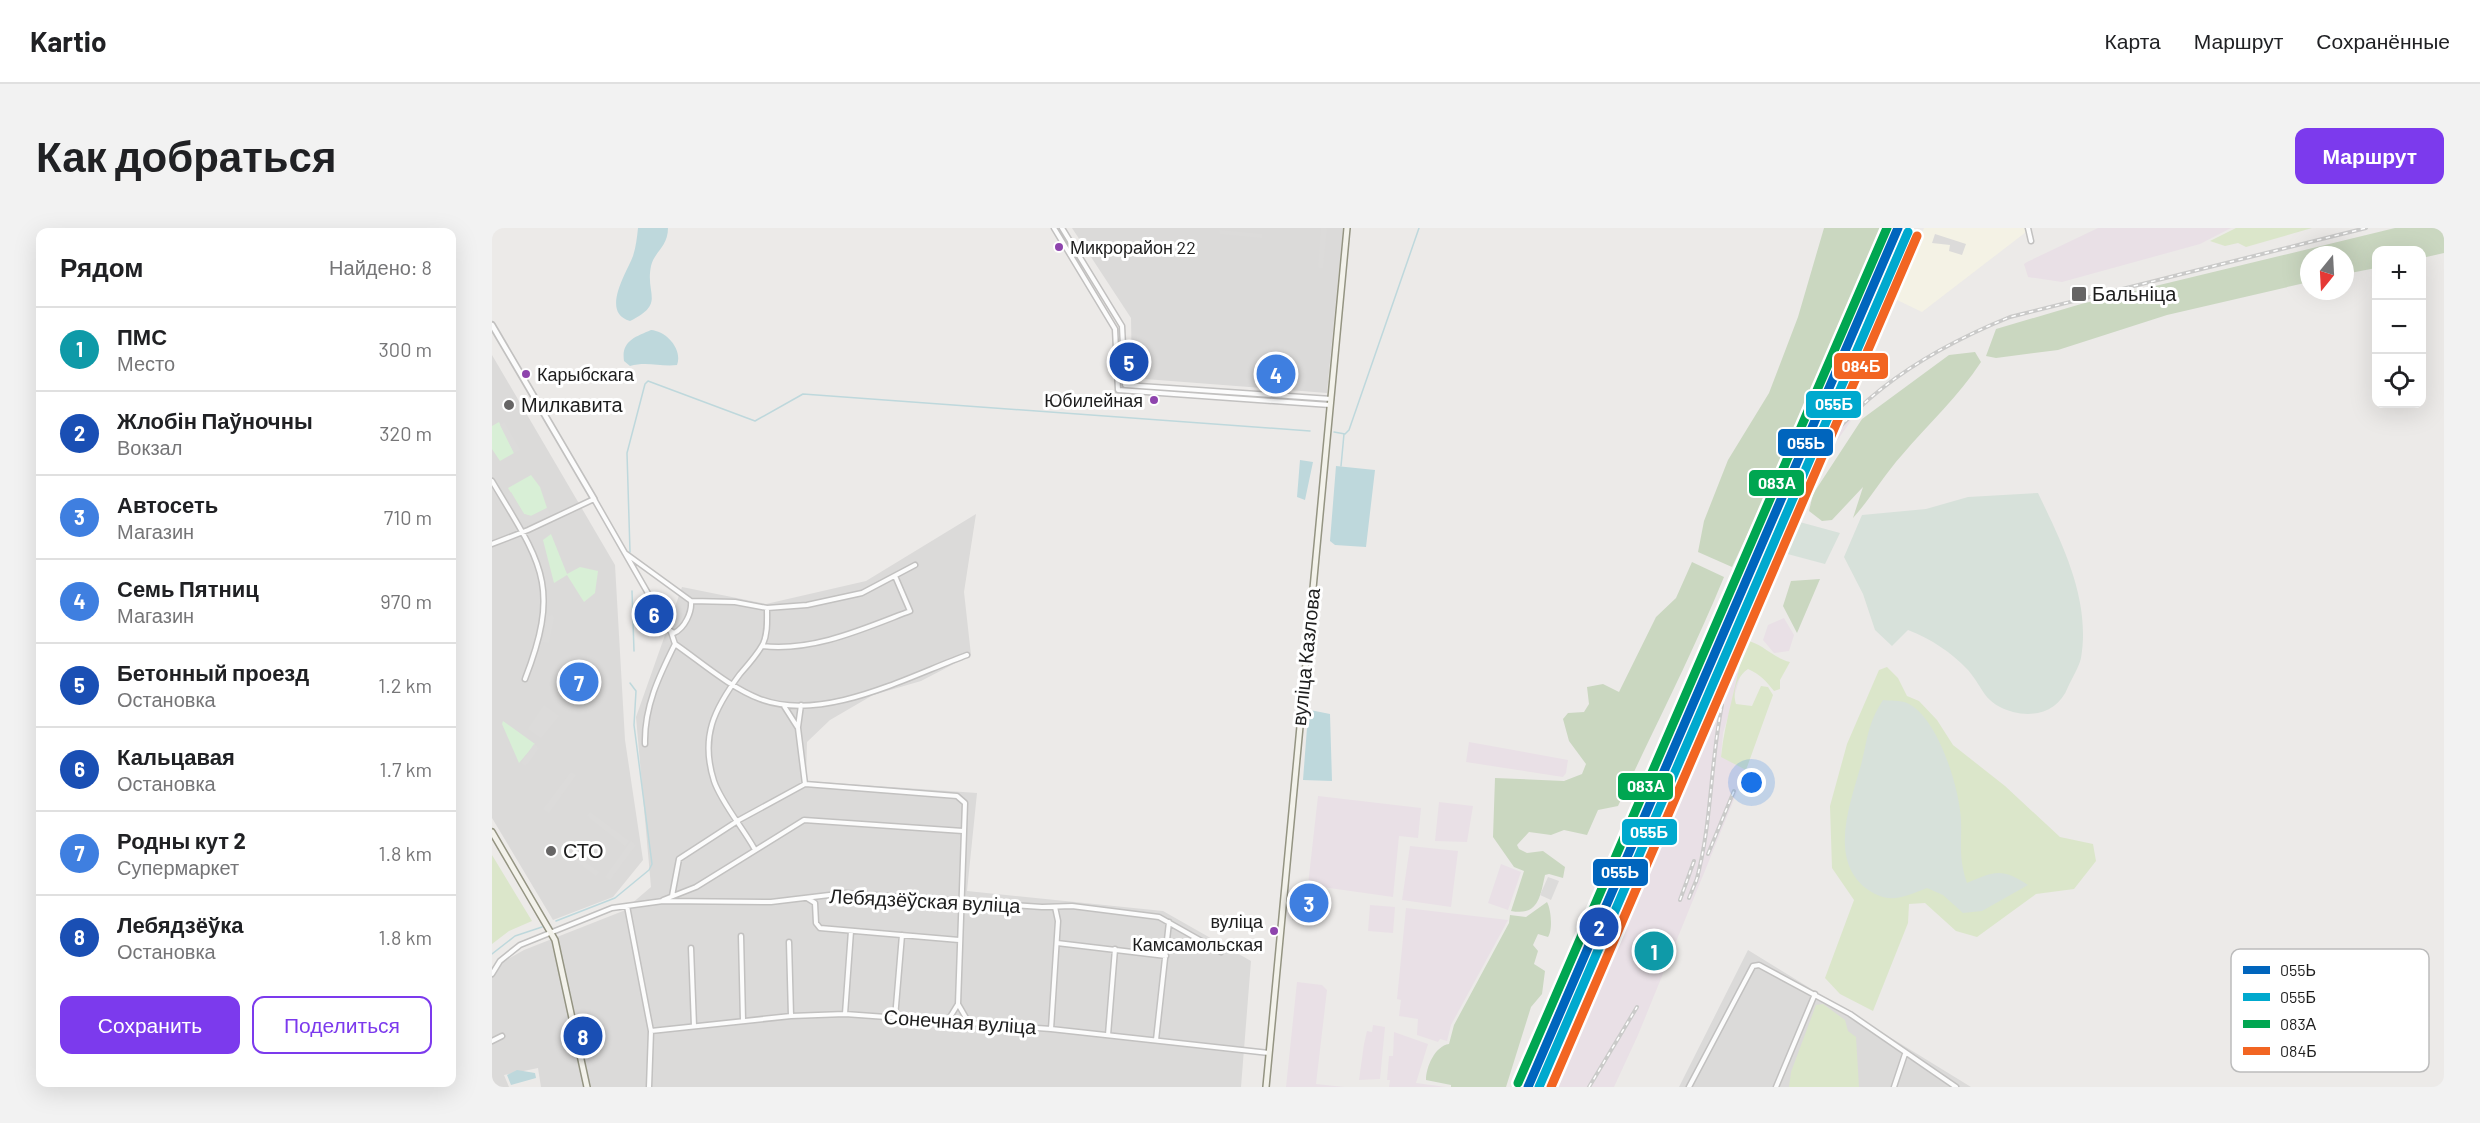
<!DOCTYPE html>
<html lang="ru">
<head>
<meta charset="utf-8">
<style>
  :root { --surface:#fff; --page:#f2f2f2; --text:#202124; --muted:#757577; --line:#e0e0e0; --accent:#7c3aed }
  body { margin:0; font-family:Barlow,sans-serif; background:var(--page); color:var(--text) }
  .controls { position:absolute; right:18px; top:18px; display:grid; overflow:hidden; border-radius:12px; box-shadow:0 6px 24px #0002 }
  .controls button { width:54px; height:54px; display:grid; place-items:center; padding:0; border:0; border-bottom:2px solid var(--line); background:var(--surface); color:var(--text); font:30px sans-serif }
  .compass { position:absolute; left:1808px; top:18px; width:54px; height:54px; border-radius:50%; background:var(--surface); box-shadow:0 6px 24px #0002; rotate:198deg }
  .you { position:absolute; left:1260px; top:555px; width:21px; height:21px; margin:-15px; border:4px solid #fff; border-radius:50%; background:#1a73e8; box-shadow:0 0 0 9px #1a73e833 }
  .badge { display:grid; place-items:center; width:39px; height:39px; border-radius:50%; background:var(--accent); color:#fff; font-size:20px; font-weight:700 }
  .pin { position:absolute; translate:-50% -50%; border:3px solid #fff; box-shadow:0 2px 6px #0006 }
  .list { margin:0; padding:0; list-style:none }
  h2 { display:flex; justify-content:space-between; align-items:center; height:78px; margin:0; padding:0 24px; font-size:26px }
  h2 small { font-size:20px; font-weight:400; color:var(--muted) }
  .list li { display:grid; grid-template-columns:39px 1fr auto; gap:18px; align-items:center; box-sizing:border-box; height:84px; padding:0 24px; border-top:2px solid var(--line) }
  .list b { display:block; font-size:22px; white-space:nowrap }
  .list p { margin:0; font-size:20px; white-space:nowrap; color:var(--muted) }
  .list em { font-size:20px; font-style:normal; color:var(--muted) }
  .actions { display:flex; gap:12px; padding:18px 24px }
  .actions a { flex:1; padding:14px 0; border:2px solid var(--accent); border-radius:12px; text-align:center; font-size:21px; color:var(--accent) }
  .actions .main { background:var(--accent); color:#fff }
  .icon { flex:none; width:33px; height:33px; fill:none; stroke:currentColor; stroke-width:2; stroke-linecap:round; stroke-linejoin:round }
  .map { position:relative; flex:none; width:1952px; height:859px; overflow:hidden; border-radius:12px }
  header { display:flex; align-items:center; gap:36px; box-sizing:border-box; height:84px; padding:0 30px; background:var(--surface); border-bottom:2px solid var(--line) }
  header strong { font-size:28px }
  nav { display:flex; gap:33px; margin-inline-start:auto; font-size:21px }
  .intro { display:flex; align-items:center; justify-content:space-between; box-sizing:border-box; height:144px; padding:0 36px }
  h1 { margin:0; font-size:42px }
  .button { padding:15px 27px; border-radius:12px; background:var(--accent); color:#fff; font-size:21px; font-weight:700 }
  main { display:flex; gap:36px; padding:0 36px }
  aside { flex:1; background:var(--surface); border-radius:12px; box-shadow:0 6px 24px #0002 }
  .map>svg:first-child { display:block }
  .residential { fill:#dbdad9 }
  .industrial { fill:#e9e0e6 }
  .education { fill:#f4f2e5 }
  .grass { fill:#dbe6ca }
  .forest { fill:#cad7c0 }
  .wetland { fill:#d7e1da }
  .park { fill:#d8efd6 }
  .parking { fill:#dcdbda }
  .water { fill:#bed8dc }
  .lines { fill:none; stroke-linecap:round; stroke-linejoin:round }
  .stream { stroke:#bed8dc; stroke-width:1.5 }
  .minor-casing { stroke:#c2c1c0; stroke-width:7 }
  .tertiary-casing { stroke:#c2c1c0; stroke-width:8 }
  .secondary-casing { stroke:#949482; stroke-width:8 }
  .minor { stroke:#fcfcfc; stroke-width:4 }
  .tertiary { stroke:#fcfcfc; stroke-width:4.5 }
  .secondary { stroke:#f3f2eb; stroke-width:5 }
  .rail-casing { stroke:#cacac9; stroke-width:4 }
  .rail { stroke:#fff; stroke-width:1.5; stroke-dasharray:4.5; stroke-linecap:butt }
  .rail-1-casing { stroke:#fff; stroke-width:14 }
  .rail-2-casing { stroke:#fff; stroke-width:14 }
  .rail-3-casing { stroke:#fff; stroke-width:14 }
  .rail-4-casing { stroke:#fff; stroke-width:14 }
  .rail-1 { stroke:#0065bd; stroke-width:9 }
  .rail-2 { stroke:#00a9ce; stroke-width:9 }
  .rail-3 { stroke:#00a651; stroke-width:9 }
  .rail-4 { stroke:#f26522; stroke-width:9 }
  .bus-dot { fill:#8e44ad; stroke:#fff; stroke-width:2 }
  .poi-dot { fill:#666565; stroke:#fff; stroke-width:2 }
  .labels { text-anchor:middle; stroke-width:6; stroke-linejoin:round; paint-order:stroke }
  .bus-label { font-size:18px; fill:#1e1e1e; stroke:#fff; text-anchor:start }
  .poi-label { font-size:20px; fill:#1e1e1e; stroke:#fff; text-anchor:start }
  .street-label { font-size:20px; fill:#1e1e1e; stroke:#fff }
  .key { fill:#fff; stroke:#bcbcbc; stroke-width:1.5 }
  .key-label { font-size:16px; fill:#1e1e1e }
  .line-badge { stroke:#fff; stroke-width:2 }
  .badge-label { font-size:16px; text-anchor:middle; font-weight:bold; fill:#fff }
</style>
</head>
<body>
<header>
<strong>Kartio</strong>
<nav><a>Карта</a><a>Маршрут</a><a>Сохранённые</a></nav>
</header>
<div class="intro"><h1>Как добраться</h1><a class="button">Маршрут</a></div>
<main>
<aside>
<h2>Рядом<small>Найдено: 8</small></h2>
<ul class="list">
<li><span class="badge" style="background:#0f9aa8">1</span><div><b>ПМС</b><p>Место</p></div><em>300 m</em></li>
<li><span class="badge" style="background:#1a4fb4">2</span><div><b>Жлобін Паўночны</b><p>Вокзал</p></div><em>320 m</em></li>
<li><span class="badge" style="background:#3f7fe0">3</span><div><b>Автосеть</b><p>Магазин</p></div><em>710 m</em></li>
<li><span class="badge" style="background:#3f7fe0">4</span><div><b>Семь Пятниц</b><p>Магазин</p></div><em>970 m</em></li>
<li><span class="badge" style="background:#1a4fb4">5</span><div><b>Бетонный проезд</b><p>Остановка</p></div><em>1.2 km</em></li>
<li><span class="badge" style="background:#1a4fb4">6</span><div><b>Кальцавая</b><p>Остановка</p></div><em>1.7 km</em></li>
<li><span class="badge" style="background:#3f7fe0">7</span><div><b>Родны кут 2</b><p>Супермаркет</p></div><em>1.8 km</em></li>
<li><span class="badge" style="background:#1a4fb4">8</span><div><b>Лебядзёўка</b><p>Остановка</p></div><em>1.8 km</em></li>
</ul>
<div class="actions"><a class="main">Сохранить</a><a>Поделиться</a></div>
</aside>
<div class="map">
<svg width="1952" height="859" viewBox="0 0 1952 859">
  <rect width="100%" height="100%" fill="#eceae8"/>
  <path class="residential" d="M580 0H851L835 165 640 150 639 90Z
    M0 127 123 337 133 512 151 632 121 669 61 692 0 590Z
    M484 286 472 364 479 427 429 453 381 467 338 492 315 514 314 553 485 565 475 663 671 683 759 733 749 859H49L46 840 12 847 17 859H0V740L32 722 131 683 159 659 144 489 190 359 274 376 374 353Z
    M1256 722 1479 859H1187Z"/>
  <path class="industrial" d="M1606 0H1739L1708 16 1570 54 1536 49 1532 36 1535 34Z
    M1326 174 1359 193 1328 236 1290 296 1270 344 1242 443 1249 446 1231 505 1229 528 1254 542 1146 807 1122 859H1022L1191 466 1235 380Z
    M1292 390 1302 407 1297 423 1282 425 1271 412 1276 397Z
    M977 514 1076 532 1074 545 1071 549 974 534Z
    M826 568 929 580 926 610 907 608 901 669 816 657Z
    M947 574 981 578 975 614 943 613Z
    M918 618 966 623 959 679 910 672Z
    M1009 636 1029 644 1016 682 996 675Z
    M878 677 903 679 901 705 876 703Z
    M914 680 1016 692 959 797 955 813 948 811 946 814 925 807 926 791 907 788 909 772 905 771Z
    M805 754 830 757 835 762 824 856 852 859H794Z
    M881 797 893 799 888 851 867 852 872 816 875 803 880 804Z
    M902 804 936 816 924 855 954 859H897L898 852H895L897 828H901Z"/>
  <path class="education" d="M1432 0H1532L1534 4 1430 84 1401 70 1418 23 1421 24Z"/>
  <path class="grass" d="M1744 0H1820L1754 19 1746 15 1733 18 1718 13Z
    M1252 412C1269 414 1281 430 1298 434L1288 452V461L1282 463C1274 453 1269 447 1256 441 1245 448 1240 464 1244 476L1260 478 1269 458 1276 459 1281 467 1254 542 1229 529C1233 489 1247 452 1252 412Z
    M1395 439 1406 450 1415 468 1427 473 1445 492 1461 517 1513 558 1568 609 1601 616 1604 633 1582 661 1544 666 1485 709 1464 703 1433 675 1417 676 1416 695 1381 783 1348 766 1333 750 1362 672 1340 640 1338 578 1355 516 1387 442Z
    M0 627 40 693 17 703 0 716Z
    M1331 776 1353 792 1356 803 1364 809 1367 859H1297L1299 844 1324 777Z"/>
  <path class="forest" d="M1332 0H1394L1343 121 1240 339 1206 324 1212 293 1236 232 1277 165 1306 89Z
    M1903 0H1952V25L1930 30V22H1884V40L1853 46V27H1817V54L1675 87 1566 122 1504 130 1494 128 1504 101 1589 76Z
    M1483 124 1489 134C1467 168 1436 196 1410 227 1392 247 1379 270 1361 290L1371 259 1340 292 1330 293 1317 283 1321 266 1370 191 1457 127Z
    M1281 327 1293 331 1279 352 1260 406 1254 404 1265 364Z
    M1200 334 1232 349C1200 427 1161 502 1126 578L1106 582 1095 607 1072 602 1059 607 1037 604 1025 617 1027 621 1035 625 1051 623 1073 639 1071 650 1057 646 1053 647C1048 670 1046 688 1019 683L1032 643 1022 639 1001 609 1003 550 1072 553 1090 546 1094 536 1077 513 1071 491 1076 485 1092 484 1097 476 1095 459 1111 456 1127 464 1164 389 1184 370Z
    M1328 351 1305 405 1291 378 1299 353Z
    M1055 674C1059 681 1061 702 1056 709L1046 706 1041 717 1046 723 1042 736 1053 743 1050 766 1039 779 1014 859H959V857L934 852C934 839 943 818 957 816L962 797 1017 695 1018 687 1034 689Z"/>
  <path class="wetland" d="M1546 265C1570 315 1599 372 1589 430 1587 439 1580 450 1576 459 1567 482 1545 490 1521 484 1491 475 1493 462 1476 442 1459 424 1439 411 1416 402L1400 418 1383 402 1371 366 1352 329 1370 287 1434 281 1476 269Z
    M1304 293 1348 305 1333 336 1288 324Z
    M1391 472C1398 473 1408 472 1415 475 1446 489 1467 559 1469 591 1470 617 1466 628 1475 655 1502 644 1509 639 1536 657L1490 683 1471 685 1451 667 1435 660C1412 669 1397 677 1375 661 1336 632 1358 576 1369 537 1376 510 1375 497 1391 472Z"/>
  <path class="park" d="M7 194 22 225 8 233 0 221V198Z
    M39 247 48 259 55 280 39 288 32 286 16 260Z
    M59 306 75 346 88 339 106 343 103 365 92 374 75 347 62 355 51 312Z
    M11 493 43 516 27 535 10 496Z"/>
  <path class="parking" d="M829 0H835L831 40H826Z
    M727 2 770 6V10L728 6Z
    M1443 6 1474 16 1470 27 1457 23 1458 17 1440 15Z
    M12 194 28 222 22 225 8 197Z
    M19 264 32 286 39 288 55 280 58 287 40 295 28 291 14 267Z
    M60 386 62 390 57 415 51 414 56 389Z
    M52 477 67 488 49 510 36 501Z
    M42 516 47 520 34 538 29 535Z
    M79 544 84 547 57 585 51 581Z
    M98 584 137 613 133 618 95 588Z
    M139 613 144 617 118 652 113 649Z
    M80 625 107 644 104 648 77 628Z
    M1056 649 1067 653 1059 672 1048 667Z
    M802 670 810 671 808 693 800 692Z"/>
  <path class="water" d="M146 0H176C176 19 162 24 159 38 153 67 174 75 138 93 108 85 135 44 141 28 144 19 145 9 146 0Z
    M159 102C174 103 191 121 185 137 168 139 155 133 138 138L132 133C129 113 143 109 159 102Z
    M808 232 821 234 813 272 805 269Z
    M844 238 883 242 874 319 843 317 838 313Z
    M818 482 838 486 840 553 811 552 816 487Z
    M25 842 43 845 44 850 19 857 15 847Z"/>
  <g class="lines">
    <path class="stream" d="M842 204 853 206 857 202 927 0
      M849 238 852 206
      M138 324 135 225 153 156 156 153 263 193 311 166 818 203
      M140 363 142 423
      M64 693 123 670 157 642 160 636 142 497 144 463 138 455
      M0 726 23 708 50 699"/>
    <defs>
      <path id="minor" d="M562 0 623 101 626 162 838 177
        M570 0 630 98 633 157 839 171
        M1536 0 1539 13
        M0 253C48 334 70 356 33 451
        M0 316 36 302 102 271 177 402 182 405C193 400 200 384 199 373L133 325
        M199 373 243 374 275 380 315 377 370 365 423 337
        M179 404 183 416
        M183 416C209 434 237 459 268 471 331 495 415 449 475 427
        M270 418C321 424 371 401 418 383L403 348
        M292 478 306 500 313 556
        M306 499 309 477
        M153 516C152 479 167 448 183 416
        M262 620C251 600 229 574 222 553 208 509 222 481 248 446 256 437 265 427 271 416 276 405 275 392 275 380
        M180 668 187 631 247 592 313 556 465 568 473 575 466 776 455 794
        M315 670 323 675 324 695 328 700 467 712
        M171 672 204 659 312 592 471 603
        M135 678 159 803 157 859
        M249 708 251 792
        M297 714 299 788
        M565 715 674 728
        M199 720 202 798
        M0 746 8 733 28 717 120 680 171 673 279 674 354 665 550 679 580 678 667 689 729 724
        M466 776 477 795
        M353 786 359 703
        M403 790 410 707
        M559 801 566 693 563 679
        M159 803 299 788 353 786 559 801 777 825
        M616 807 623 721
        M664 812 677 694
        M0 813 10 808
        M1197 859 1261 738 1267 737 1358 786 1464 859
        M1284 859 1323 766
        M1402 859 1413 826"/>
      <path id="tertiary" d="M0 97 102 271"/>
      <path id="secondary" d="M0 604 63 712 95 859
        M774 859 855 0"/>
    </defs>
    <use href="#minor" class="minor-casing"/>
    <use href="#tertiary" class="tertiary-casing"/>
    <use href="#secondary" class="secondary-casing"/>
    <use href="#minor" class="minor"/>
    <use href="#tertiary" class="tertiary"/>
    <use href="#secondary" class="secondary"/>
    <defs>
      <path id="rail" d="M1216 626 1242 563
        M1204 654C1220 596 1218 536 1230 477
        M1197 670 1206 648
        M1188 672 1202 633
        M1162 741 1179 712
        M1040 859 1296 270C1348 179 1422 128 1518 89L1874 0
        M1097 859 1145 779"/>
    </defs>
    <use href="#rail" class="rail-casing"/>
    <use href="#rail" class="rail"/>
    <defs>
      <path id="rail-1" d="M1036 859 1406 0"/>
      <path id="rail-2" d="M1047 859 1416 4"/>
      <path id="rail-3" d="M1026 855 1395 0"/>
      <path id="rail-4" d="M1059 859 1425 8"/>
    </defs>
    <use href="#rail-1" class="rail-1-casing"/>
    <use href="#rail-2" class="rail-2-casing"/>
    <use href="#rail-3" class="rail-3-casing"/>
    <use href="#rail-4" class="rail-4-casing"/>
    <use href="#rail-1" class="rail-1"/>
    <use href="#rail-2" class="rail-2"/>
    <use href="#rail-3" class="rail-3"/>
    <use href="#rail-4" class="rail-4"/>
  </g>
  <g class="bus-dot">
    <circle cx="567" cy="19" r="5"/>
    <circle cx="34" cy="146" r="5"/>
    <circle cx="662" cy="172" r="5"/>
    <circle cx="782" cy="703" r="5"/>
  </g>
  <g class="poi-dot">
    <rect x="1579" y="58" width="16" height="16" rx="3"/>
    <circle cx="17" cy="177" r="6"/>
    <circle cx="59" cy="623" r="6"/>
  </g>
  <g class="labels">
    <g class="bus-label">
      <text x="578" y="26">Микрорайон 22</text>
      <text x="45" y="153">Карыбскага</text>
      <text x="651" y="179" text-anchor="end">Юбилейная</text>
      <text x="771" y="700" text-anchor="end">вуліца<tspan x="771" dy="23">Камсамольская</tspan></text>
    </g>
    <g class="poi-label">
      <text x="1600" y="73">Бальніца</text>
      <text x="29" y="184">Милкавита</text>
      <text x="71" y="630">СТО</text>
    </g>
    <g class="street-label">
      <text transform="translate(814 429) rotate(-84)" y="7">вуліца Казлова</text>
      <text transform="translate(433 673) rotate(3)" y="7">Лебядзёўская вуліца</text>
      <text transform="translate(468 794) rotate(4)" y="7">Сонечная вуліца</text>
    </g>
  </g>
  <rect x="1739" y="721" width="198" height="123" rx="9" class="key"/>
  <rect x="1751" y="738" width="27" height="8" fill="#0065bd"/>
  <rect x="1751" y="765" width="27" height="8" fill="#00a9ce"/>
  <rect x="1751" y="792" width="27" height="8" fill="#00a651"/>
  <rect x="1751" y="819" width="27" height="8" fill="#f26522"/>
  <g class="key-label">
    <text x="1788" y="748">055Ь</text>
    <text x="1788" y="775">055Б</text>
    <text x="1788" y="802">083А</text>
    <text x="1788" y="829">084Б</text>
  </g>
  <g class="line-badge">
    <rect x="1341" y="124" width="56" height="28" rx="6" fill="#f26522"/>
    <rect x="1313" y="162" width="57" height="29" rx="6" fill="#00a9ce"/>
    <rect x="1285" y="200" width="57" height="29" rx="6" fill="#0065bd"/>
    <rect x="1256" y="241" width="57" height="28" rx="6" fill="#00a651"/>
    <rect x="1125" y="544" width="57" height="29" rx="6" fill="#00a651"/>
    <rect x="1129" y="590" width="57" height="28" rx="6" fill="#00a9ce"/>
    <rect x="1100" y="630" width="57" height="29" rx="6" fill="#0065bd"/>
  </g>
  <g class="badge-label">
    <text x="1369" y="144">084Б</text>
    <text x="1342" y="182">055Б</text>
    <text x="1314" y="221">055Ь</text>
    <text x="1285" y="261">083А</text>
    <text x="1154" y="564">083А</text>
    <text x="1157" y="610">055Б</text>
    <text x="1128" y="650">055Ь</text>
  </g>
</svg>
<div class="controls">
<button>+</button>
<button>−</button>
<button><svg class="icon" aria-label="locate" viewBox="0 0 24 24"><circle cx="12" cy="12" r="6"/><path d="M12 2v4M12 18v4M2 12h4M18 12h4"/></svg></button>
</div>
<svg class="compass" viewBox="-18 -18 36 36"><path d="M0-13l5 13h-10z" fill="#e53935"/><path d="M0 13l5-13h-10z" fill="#757577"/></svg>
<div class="you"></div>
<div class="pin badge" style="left:1162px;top:723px;background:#0f9aa8">1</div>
<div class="pin badge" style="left:1107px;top:699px;background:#1a4fb4">2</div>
<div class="pin badge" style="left:817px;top:675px;background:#3f7fe0">3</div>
<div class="pin badge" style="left:784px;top:146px;background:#3f7fe0">4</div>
<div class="pin badge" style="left:637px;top:134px;background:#1a4fb4">5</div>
<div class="pin badge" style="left:162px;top:386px;background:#1a4fb4">6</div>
<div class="pin badge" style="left:87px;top:454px;background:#3f7fe0">7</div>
<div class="pin badge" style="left:91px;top:808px;background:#1a4fb4">8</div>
</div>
</main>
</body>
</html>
